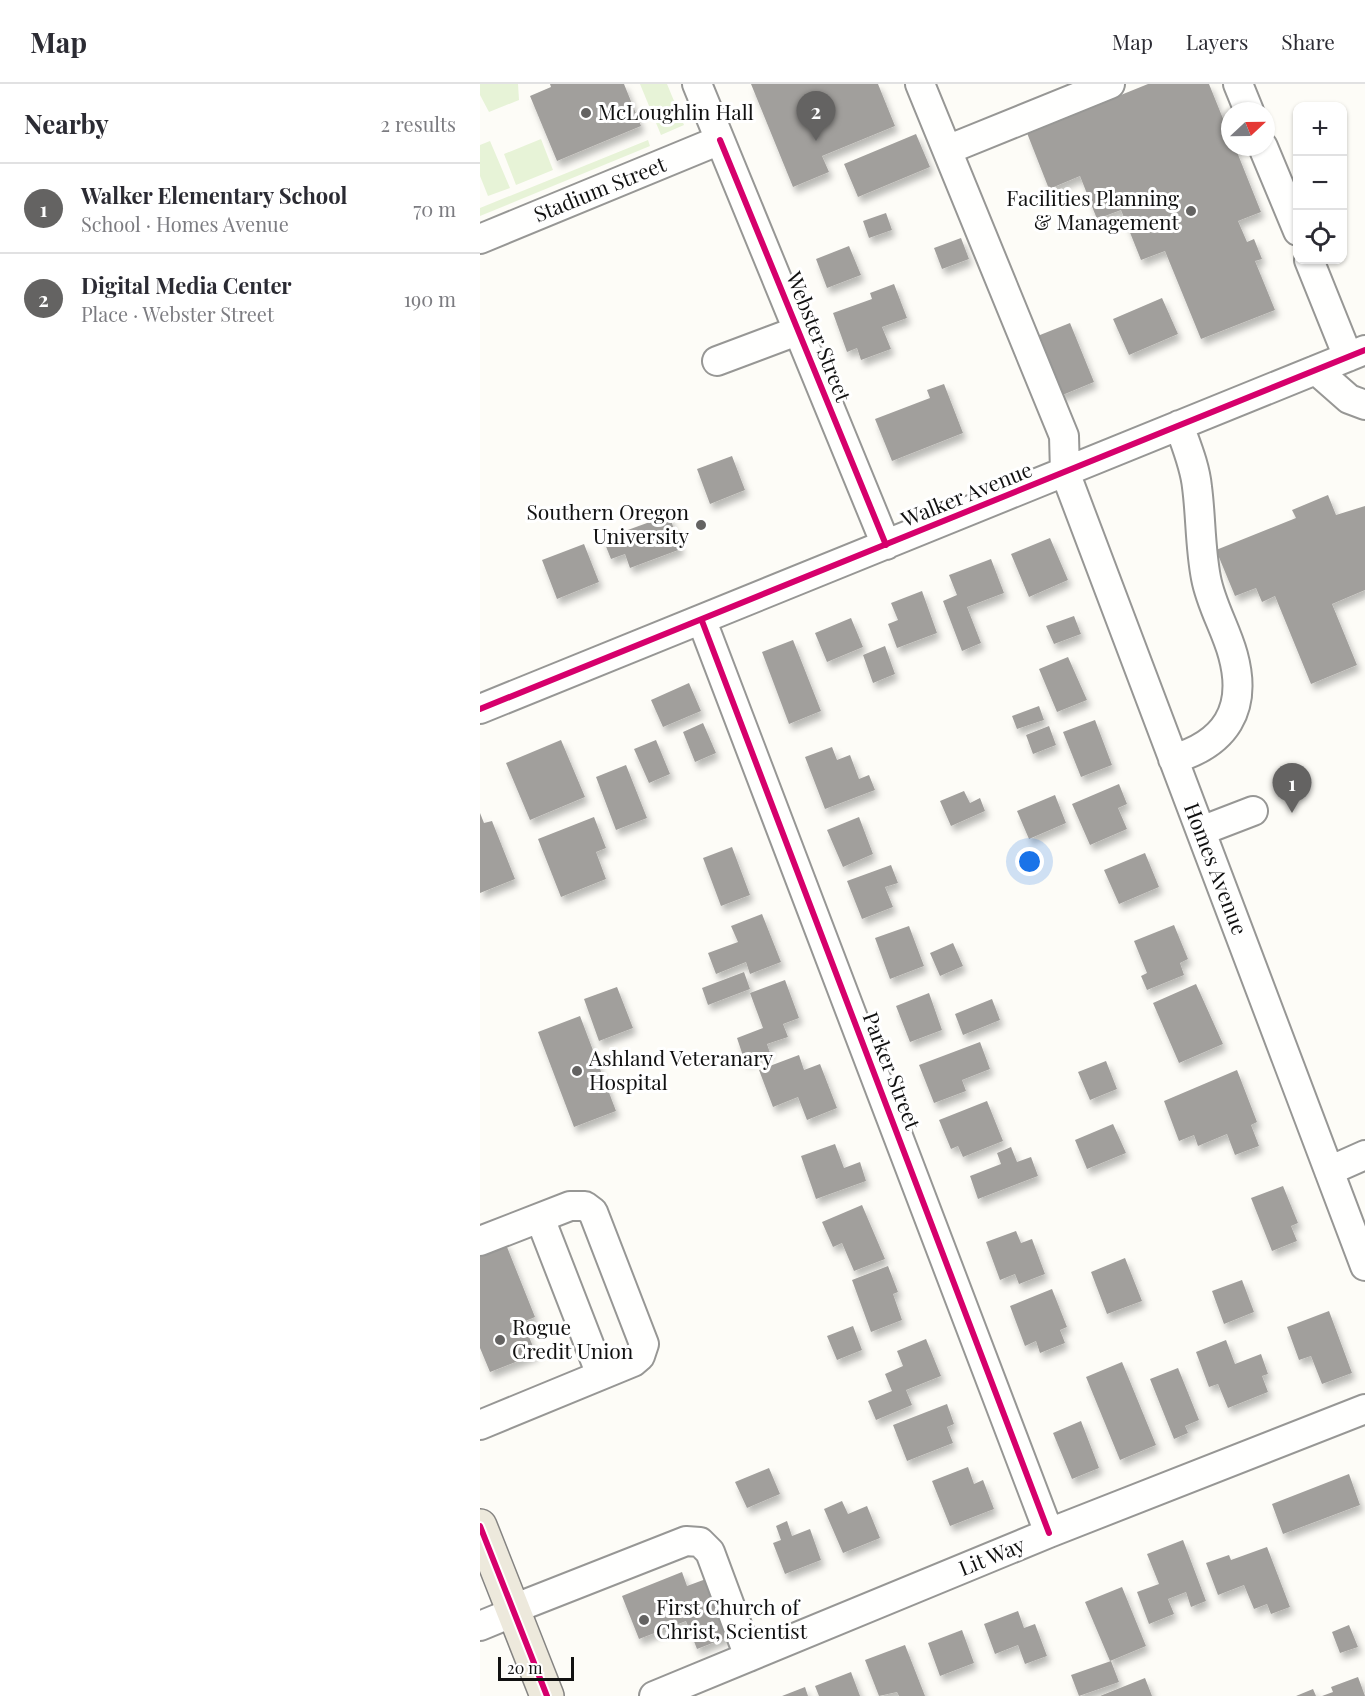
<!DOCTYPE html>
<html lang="en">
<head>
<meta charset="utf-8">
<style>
  :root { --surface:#fff; --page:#f7f7f7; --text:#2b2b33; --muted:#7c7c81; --line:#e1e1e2; --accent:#646362 }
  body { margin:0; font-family:"Playfair Display",serif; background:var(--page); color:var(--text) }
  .controls { position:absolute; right:18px; top:18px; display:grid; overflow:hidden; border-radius:12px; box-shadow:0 2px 4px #0004 }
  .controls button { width:54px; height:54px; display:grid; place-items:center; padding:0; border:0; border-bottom:2px solid var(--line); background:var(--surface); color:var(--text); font:30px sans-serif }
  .compass { position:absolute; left:741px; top:18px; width:54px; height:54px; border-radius:50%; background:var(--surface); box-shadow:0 2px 4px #0004; rotate:68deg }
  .scale { position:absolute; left:18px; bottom:15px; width:76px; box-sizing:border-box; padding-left:6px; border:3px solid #111; border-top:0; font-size:16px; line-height:21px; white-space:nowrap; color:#111; -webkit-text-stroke:4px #fff; paint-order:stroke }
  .you { position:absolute; left:550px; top:778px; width:21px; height:21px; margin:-15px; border:4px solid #fff; border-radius:50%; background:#1a73e8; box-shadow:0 0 0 9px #1a73e833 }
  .badge { display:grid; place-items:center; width:39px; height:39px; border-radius:50%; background:var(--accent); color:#fff; font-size:20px; font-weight:700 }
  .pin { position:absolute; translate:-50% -50px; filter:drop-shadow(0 2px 3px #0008) }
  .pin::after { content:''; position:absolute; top:32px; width:21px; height:18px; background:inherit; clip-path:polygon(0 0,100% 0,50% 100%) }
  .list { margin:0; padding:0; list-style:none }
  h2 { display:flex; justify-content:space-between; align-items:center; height:78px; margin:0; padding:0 24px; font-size:26px }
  h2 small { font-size:20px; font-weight:400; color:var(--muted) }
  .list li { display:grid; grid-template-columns:39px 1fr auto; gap:18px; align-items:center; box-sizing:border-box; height:90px; padding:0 24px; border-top:2px solid var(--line) }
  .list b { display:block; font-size:22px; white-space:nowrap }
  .list p { margin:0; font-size:20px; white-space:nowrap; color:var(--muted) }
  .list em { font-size:20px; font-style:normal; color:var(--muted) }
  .icon { flex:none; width:33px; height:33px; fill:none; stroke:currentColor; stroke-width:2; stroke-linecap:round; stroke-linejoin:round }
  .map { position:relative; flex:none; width:885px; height:1612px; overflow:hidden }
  header { display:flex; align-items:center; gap:36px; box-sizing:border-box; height:84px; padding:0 30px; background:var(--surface); border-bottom:2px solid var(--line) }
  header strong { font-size:28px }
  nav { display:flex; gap:33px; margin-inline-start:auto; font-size:21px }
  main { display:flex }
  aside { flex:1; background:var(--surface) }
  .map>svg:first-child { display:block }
  .green { fill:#e7f3d7 }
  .building { fill:#a19f9c; filter:url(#shadow) }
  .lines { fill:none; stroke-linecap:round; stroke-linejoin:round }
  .minor-casing { stroke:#979795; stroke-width:32 }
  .major-casing { stroke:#858482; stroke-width:36 }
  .minor { stroke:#fffffe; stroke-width:28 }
  .major { stroke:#ede9dc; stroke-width:33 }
  .cycleway-casing { stroke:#fff; stroke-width:10 }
  .cycleway { stroke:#d6006c; stroke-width:6 }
  .poi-dot { fill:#646362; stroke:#fff; stroke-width:2 }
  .labels { text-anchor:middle; stroke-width:6; stroke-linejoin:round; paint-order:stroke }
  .poi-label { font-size:21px; fill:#111; stroke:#fff; text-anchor:start }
  .street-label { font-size:21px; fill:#111; stroke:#fff }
</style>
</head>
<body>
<header>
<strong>Map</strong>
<nav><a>Map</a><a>Layers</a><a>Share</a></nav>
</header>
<main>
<aside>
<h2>Nearby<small>2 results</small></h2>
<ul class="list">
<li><span class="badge">1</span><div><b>Walker Elementary School</b><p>School · Homes Avenue</p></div><em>70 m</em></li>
<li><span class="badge">2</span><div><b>Digital Media Center</b><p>Place · Webster Street</p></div><em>190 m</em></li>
</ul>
</aside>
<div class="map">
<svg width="885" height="1612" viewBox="0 0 885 1612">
  <defs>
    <filter id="shadow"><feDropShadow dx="3.5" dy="6" stdDeviation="3" flood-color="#0004"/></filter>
  </defs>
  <rect width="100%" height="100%" fill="#fdfcf7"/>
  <path class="green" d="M0 0H38L39 16 9 28 0 11Z
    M160 0H187L204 41 181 51Z
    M61 55 73 86 36 101 24 70Z
    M168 56 170 62 0 132V124Z
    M10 57 30 104 8 112 0 92V61Z"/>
  <path class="building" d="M70 0H144L161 42 77 77 50 12 71 3Z
    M271 0H398L415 42 342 72 349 88 313 103Z
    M668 0H729L750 52V63H755L781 128 758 137 767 158 774 155 782 175 775 177 795 226 721 255 685 167 661 176 641 126 617 135 600 92 569 105 547 49Z
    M436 50 450 83 378 113 364 80Z
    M406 129 412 146 389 154 383 137Z
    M481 154 489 175 462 185 454 164Z
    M369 162 381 191 347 204 336 175Z
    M414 200 427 234 402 243 411 265 381 276 377 264 367 268 353 229 392 215 390 209Z
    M682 214 698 250 649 271 633 235Z
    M590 239 614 298 580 312 555 253Z
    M464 300 483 349 412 377 395 335 450 314 447 306Z
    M252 372 265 406 230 420 217 385Z
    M848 411 856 431 885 422V506L852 520 877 581 831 600 795 512 782 518 776 504 755 512 736 466 816 434 812 426Z
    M189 431 201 465 150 484 145 470 131 475 123 455Z
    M570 454 588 496 549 513 531 470Z
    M104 460 119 498 77 515 62 476Z
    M511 475 524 509 487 523 501 559 482 567 463 517 477 511 469 491Z
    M442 507 457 549 417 564 408 540 418 536 411 519Z
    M594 532 601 550 574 560 566 542Z
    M371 534 383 563 347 578 335 549Z
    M313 556 341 627 309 640 282 568Z
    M405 562 415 590 393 599 383 571Z
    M588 573 607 616 577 628 559 585Z
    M209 599 221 627 183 643 171 616Z
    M559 622 564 636 537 645 532 632Z
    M615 636 632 681 601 693 583 648Z
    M223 639 236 669 215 678 203 648Z
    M569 642 576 661 553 670 546 651Z
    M81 656 105 713 50 736 26 679Z
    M176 656 190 690 169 699 154 665Z
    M352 663 357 676 370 671 379 695 389 691 395 706 345 725 325 673Z
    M146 681 167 734 136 746 116 693Z
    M639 700 647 720 638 724 647 745 610 761 592 720Z
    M484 707 490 719 500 714 505 727 471 742 460 717Z
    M575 711 586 739 549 755 537 727Z
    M0 729 4 739 12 737 35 795 0 809Z
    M114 733 126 764 116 768 126 795 81 813 58 755Z
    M379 733 393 770 363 783 347 746Z
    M252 763 270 811 241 822 223 774Z
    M665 769 679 803 639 820 624 786Z
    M411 781 418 799 405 803 413 823 382 835 367 797Z
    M282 830 301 878 270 890 266 878 236 890 228 869 258 858 251 842Z
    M694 841 708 875 700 879 704 891 667 906 661 892 667 889 654 857Z
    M429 842 444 882 410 895 395 854Z
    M473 859 483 882 460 892 450 869Z
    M264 888 270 905 228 921 222 904Z
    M305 896 319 934 303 940 308 953 287 960 290 969 265 978 257 954 283 944 270 909Z
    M716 900 743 960 699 979 673 919Z
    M137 903 153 944 119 957 104 915Z
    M449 909 462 946 430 958 416 922Z
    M512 915 520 936 483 951 475 930Z
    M100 932 136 1027 94 1043 58 948Z
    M500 958 510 985 482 996 486 1007 454 1019 439 981Z
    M319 971 324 986 340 980 357 1024 327 1036 318 1013 293 1023 279 986Z
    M626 977 637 1005 610 1016 598 988Z
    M757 986 777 1038 771 1041 779 1062 755 1071 747 1050 718 1062 714 1051 699 1057 684 1017Z
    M507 1017 523 1057 483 1073 478 1062 471 1065 459 1036Z
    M633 1040 646 1069 607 1085 595 1056Z
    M355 1060 364 1084 380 1078 386 1097 336 1115 321 1072Z
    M531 1063 537 1078 551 1073 558 1092 498 1115 490 1092 521 1080 517 1069Z
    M803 1102 818 1139 811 1142 817 1157 792 1167 771 1114Z
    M382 1121 405 1175 374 1187 362 1159 353 1163 342 1138Z
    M536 1147 541 1159 552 1155 565 1190 539 1200 535 1190 520 1196 506 1158Z
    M25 1158 55 1233 43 1238 56 1270 10 1288 0 1264V1168Z
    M645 1174 662 1217 627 1230 611 1188Z
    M408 1182 418 1208 413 1210 422 1236 391 1248 372 1196Z
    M762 1196 774 1228 744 1240 732 1207Z
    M572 1205 587 1243 580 1246 585 1259 560 1269 556 1257 545 1262 530 1222Z
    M849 1227 872 1289 842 1300 831 1272 819 1276 807 1243Z
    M373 1242 382 1266 357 1276 347 1252Z
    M446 1255 461 1292 426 1306 432 1321 396 1336 388 1317 412 1307 405 1290 423 1282 417 1267Z
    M746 1256 755 1280 781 1270 788 1290 782 1292 788 1308 748 1324 738 1300 729 1303 716 1268Z
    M642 1278 676 1361 640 1376 606 1293Z
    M698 1284 719 1336 705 1342 708 1349 694 1355 670 1295Z
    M467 1320 474 1340 467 1343 473 1359 427 1377 413 1341Z
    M601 1337 619 1384 592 1395 573 1349Z
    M488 1383 494 1400 503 1396 514 1425 470 1442 452 1397Z
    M289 1384 300 1410 267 1424 255 1398Z
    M869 1390 880 1421 803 1450 792 1420Z
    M362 1417 368 1430 387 1422 400 1454 363 1469 344 1425Z
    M307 1437 312 1452 330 1445 341 1476 305 1490 293 1459 301 1456 296 1442Z
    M703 1456 726 1517 711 1523 706 1508 688 1515 694 1530 669 1540 657 1508 679 1500 667 1470Z
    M787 1463 810 1523 791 1530 787 1520 774 1525 764 1501 738 1511 726 1479 749 1471 751 1476Z
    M202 1488 207 1502 226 1495 248 1553 217 1565 206 1537 159 1555 142 1512Z
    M642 1503 666 1562 630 1577 605 1518Z
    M538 1527 544 1544 555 1540 567 1572 545 1580 538 1561 515 1570 504 1540Z
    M869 1541 878 1563 860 1569 852 1548Z
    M482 1546 494 1579 460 1592 448 1559Z
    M425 1561 445 1612H419L417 1608 399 1612 385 1576Z
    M631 1577 639 1598 599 1612 591 1591Z
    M371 1588 380 1612H339L335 1602Z
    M878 1593 885 1612H842L853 1608 851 1603Z
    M665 1594 672 1612H620Z
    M325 1603 328 1612H302Z
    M833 1605 836 1612H816Z"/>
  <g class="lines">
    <defs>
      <path id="minor" d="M217 0 406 461
        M440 0 584 352 585 388 885 1182
        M758 0 769 27
        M783 63 818 147
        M467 66 630 0
        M0 155 240 56
        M829 176 868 273
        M237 277 317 247
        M836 286 869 315 885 321
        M222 537 569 1449
        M0 625 885 266
        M693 675C745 660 768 626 753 571 746 545 731 521 726 494 720 463 721 433 717 403 715 382 706 361 699 341
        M721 747 773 727
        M849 1087 885 1071
        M60 1134 121 1291
        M0 1157 90 1122H105L113 1128 164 1260 160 1272 153 1278 0 1341
        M33 1525 206 1457 220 1458 230 1468 269 1573
        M0 1542 34 1528
        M174 1612 569 1449 885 1325"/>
      <path id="major" d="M0 1442 67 1612"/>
    </defs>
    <use href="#minor" class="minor-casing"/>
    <use href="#major" class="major-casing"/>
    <use href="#minor" class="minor"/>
    <use href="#major" class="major"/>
    <defs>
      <path id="cycleway" d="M240 56 406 461
        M222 537 569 1449
        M0 625 885 266
        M0 1442 67 1612"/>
    </defs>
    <use href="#cycleway" class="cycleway-casing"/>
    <use href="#cycleway" class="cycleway"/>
  </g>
  <g class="poi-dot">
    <circle cx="106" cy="29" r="6"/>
    <circle cx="711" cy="127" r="6"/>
    <circle cx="221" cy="441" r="6"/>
    <circle cx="97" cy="987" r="6"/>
    <circle cx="20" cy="1256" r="6"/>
    <circle cx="164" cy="1536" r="6"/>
  </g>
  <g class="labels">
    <g class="poi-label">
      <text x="118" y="36">McLoughlin Hall</text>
      <text x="699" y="122" text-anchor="end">Facilities Planning<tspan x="699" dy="24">&amp; Management</tspan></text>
      <text x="209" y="436" text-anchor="end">Southern Oregon<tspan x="209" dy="24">University</tspan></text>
      <text x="109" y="982">Ashland Veteranary<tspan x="109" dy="24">Hospital</tspan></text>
      <text x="32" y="1251">Rogue<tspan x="32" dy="24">Credit Union</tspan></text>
      <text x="176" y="1531">First Church of<tspan x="176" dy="24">Christ, Scientist</tspan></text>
    </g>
    <g class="street-label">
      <text transform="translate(120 106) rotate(-22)" y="7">Stadium Street</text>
      <text transform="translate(338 253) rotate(68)" y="7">Webster Street</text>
      <text transform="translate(487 411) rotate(-22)" y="7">Walker Avenue</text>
      <text transform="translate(735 785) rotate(69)" y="7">Homes Avenue</text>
      <text transform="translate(411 987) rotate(69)" y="7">Parker Street</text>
      <text transform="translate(512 1473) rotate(-22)" y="7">Lit Way</text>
    </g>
  </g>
</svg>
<div class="controls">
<button>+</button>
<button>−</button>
<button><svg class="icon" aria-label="locate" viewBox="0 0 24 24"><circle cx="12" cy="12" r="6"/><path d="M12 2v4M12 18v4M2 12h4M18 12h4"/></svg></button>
</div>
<svg class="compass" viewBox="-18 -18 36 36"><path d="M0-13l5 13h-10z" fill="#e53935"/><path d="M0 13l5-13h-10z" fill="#7c7c81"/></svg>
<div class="scale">20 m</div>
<div class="you"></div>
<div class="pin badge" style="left:812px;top:729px">1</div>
<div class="pin badge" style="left:336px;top:57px">2</div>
</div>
</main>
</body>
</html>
